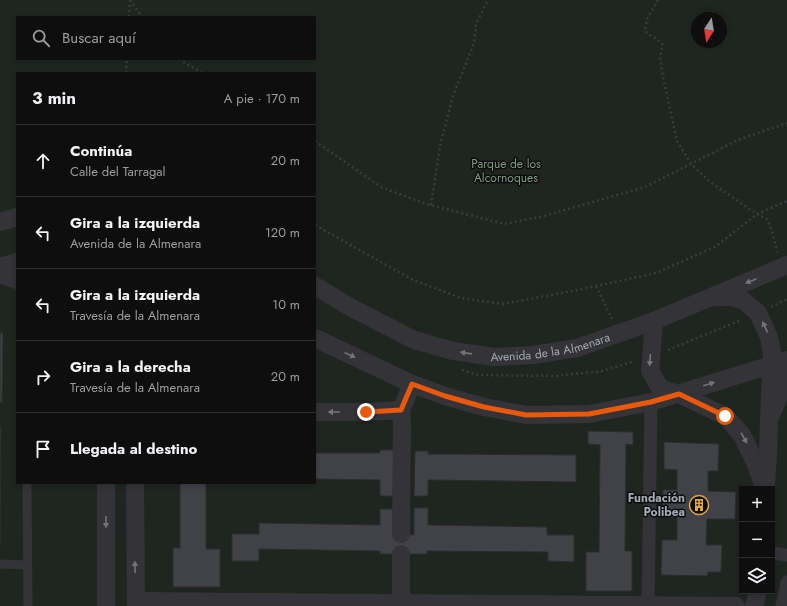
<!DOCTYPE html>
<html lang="es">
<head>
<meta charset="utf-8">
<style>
  :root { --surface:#0e0e0f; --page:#171718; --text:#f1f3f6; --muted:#9b9c9e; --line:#2e2e2f }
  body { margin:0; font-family:Jost,sans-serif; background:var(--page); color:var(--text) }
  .controls { position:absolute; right:12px; bottom:12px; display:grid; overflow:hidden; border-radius:0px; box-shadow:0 2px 6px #0003 }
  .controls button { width:36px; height:36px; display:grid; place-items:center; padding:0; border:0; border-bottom:1px solid var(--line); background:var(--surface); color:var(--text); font:20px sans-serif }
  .compass { position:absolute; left:691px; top:12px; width:36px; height:36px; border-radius:50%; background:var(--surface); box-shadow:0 2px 6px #0003; rotate:192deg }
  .stop { position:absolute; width:12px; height:12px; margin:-9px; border:3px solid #ea580c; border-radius:50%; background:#fff }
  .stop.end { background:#ea580c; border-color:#fff; box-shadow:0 1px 4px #0008 }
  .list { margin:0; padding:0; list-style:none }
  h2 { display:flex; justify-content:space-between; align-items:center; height:52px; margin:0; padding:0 16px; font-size:17px }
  h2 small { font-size:13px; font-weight:400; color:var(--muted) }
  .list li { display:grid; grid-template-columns:26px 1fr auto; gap:12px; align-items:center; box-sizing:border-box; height:72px; padding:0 16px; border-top:1px solid var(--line) }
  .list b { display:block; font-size:15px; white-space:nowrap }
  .list p { margin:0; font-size:13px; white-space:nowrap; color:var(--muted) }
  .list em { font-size:13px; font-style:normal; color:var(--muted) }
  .icon { flex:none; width:22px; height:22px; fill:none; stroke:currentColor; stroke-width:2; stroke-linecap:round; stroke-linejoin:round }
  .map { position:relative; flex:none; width:787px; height:606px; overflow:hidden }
  .search { position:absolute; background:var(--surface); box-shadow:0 2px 6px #0003; left:16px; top:16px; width:300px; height:44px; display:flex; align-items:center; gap:10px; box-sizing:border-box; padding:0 14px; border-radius:0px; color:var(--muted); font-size:15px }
  .panel { position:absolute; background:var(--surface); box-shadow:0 2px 6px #0003; left:16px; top:72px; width:300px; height:412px; border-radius:0px }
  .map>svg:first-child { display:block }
  .green { fill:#1f2620; fill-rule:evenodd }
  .building { fill:#414247; stroke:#2c2c2f }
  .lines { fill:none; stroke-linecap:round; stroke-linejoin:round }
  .path { stroke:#3a3b3f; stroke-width:2.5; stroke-dasharray:2 3; stroke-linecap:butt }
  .service { stroke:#343438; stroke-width:9 }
  .pedestrian { stroke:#343438; stroke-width:13 }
  .minor { stroke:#343438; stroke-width:18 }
  .oneway { fill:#72747c }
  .route { stroke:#ea580c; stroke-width:5 }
  .labels { text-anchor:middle; stroke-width:3; stroke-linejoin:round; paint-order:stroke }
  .park-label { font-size:12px; fill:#7e9c7f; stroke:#0d0d0f }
  .street-label { font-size:12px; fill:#a5a9b3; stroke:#0d0d0f }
  .poi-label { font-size:12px; font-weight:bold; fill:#a5a9b3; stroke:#0d0d0f; text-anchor:end }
</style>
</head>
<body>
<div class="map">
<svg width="787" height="606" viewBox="0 0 787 606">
  <rect width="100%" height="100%" fill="#121214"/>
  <path class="green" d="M0 0H787V606H0ZM17 17H315V59H17ZM697 18H721V42H697ZM17 73H315V483H17ZM742 489H772V591H742Z"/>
  <path class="building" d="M0 333H3L2 402H0Z
    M0 428H1L0 544Z
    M588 431 633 432V445L626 444 625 551H632V591H586V552H599L600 445 588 444Z
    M664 442 719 444 718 471H708V491L736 492 735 519H707L706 545H722L721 572H708L707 576 661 575 662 540H677V517H663V490H677V470L664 469Z
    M380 450H394L393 496H380V480L315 479V453H380Z
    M415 451H428V454L576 455V482L428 480V496H414Z
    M180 483H206V549H220V587H173V548H180Z
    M414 508H428V525L547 527V535H574V562L548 561V552L427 551V554H380V551L259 549V561H232V534H259V523L380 525V509H393V534L414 535Z"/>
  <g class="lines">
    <path class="path" d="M130 0 142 17
      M658 0 647 19 645 31C651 37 658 38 663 45L660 57 663 77 677 141 691 164 710 182 757 214 767 219 772 231 777 252
      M129 17 130 2
      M179 59 202 73
      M126 73 127 59
      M315 141 381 187 426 204 504 224 544 216 645 187 738 140 787 123
      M431 205 440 146 453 96 474 43 476 24 488 0
      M315 225 413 280 461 298 502 304 573 291 656 273 715 247 757 214 787 201
      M596 286 612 319
      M771 307 787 299
      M668 350 741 320
      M462 370 478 375 555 376 602 371 635 361"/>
    <path class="service" d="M27 483 28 606
      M0 564 27 565"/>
    <path class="pedestrian" d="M772 553 787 555
      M648 606 651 402
      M782 606 787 582"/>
    <g class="minor">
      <path d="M0 222 17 217"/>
      <path d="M0 267 17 262"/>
      <path d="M0 274 17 280"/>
      <path id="s1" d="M315 286 350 307 414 340 453 351 494 357 533 355 577 348 654 321 787 265"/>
      <path d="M716 297H733L744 301 758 313 769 337 772 353 769 420"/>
      <path d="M654 321 650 371 660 388 679 394 725 416 742 435 755 462 765 489"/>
      <path d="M315 338 412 384 445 396 484 407 526 415 589 414 651 402 787 360"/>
      <path d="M315 412H366L401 410"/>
      <path d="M106 483V606"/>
      <path d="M135 483 136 606"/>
      <path d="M766 483 768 455 769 420 787 378"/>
      <path d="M401 534 402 424 401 410 412 384"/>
      <path d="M136 601 736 606"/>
      <path d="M401 606V554"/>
      <path d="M754 606 758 591"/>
    </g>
  </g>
  <defs><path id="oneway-solid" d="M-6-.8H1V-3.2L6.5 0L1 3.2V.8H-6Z"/></defs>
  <g class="oneway">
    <use href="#oneway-solid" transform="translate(751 281) rotate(157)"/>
    <use href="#oneway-solid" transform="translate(765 327) rotate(-115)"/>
    <use href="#oneway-solid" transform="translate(466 353) rotate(-172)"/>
    <use href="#oneway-solid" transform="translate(350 355) rotate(25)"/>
    <use href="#oneway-solid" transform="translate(650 360) rotate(94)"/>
    <use href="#oneway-solid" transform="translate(709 384) rotate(-17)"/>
    <use href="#oneway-solid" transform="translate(334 412) rotate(-180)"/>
    <use href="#oneway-solid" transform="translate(744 438) rotate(61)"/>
    <use href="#oneway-solid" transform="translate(106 522) rotate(90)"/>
    <use href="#oneway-solid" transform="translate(135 567) rotate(-91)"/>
  </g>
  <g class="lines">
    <path class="route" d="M366 412 401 410 412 384 445 396 484 407 526 415 589 414 651 402 679 394 725 416"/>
  </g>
  <defs>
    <symbol id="building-ring" viewBox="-11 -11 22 22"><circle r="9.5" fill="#0d0d0f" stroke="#dfa83f" stroke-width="1.5"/><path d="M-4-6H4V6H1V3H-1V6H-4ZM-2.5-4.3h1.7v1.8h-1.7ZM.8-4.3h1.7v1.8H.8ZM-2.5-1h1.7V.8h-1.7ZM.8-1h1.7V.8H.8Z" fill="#dfa83f"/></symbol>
  </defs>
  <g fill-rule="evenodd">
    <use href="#building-ring" x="688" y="494" width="22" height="22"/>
  </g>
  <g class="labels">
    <g class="park-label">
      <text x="506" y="168">Parque de los<tspan x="506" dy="14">Alcornoques</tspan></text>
    </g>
    <g class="street-label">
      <text dy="4" stroke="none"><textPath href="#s1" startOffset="252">Avenida de la Almenara</textPath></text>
    </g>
    <g class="poi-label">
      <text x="685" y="502">Fundación<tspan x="685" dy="14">Polibea</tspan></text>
    </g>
  </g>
</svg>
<div class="controls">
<button>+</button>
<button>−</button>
<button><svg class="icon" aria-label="layers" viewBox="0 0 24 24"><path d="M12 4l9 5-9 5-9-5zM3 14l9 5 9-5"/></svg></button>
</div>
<svg class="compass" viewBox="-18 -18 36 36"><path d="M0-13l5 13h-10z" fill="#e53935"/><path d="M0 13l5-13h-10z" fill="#9b9c9e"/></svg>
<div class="stop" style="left:725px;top:416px"></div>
<div class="stop end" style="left:366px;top:412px"></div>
<div class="search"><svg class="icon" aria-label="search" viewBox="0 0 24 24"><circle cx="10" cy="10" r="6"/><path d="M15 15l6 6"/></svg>Buscar aquí</div>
<section class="panel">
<h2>3 min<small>A pie · 170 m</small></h2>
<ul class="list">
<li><svg class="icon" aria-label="ahead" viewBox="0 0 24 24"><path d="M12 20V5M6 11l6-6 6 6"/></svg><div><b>Continúa</b><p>Calle del Tarragal</p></div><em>20 m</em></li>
<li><svg class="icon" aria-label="left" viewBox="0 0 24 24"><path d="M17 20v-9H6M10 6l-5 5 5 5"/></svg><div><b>Gira a la izquierda</b><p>Avenida de la Almenara</p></div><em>120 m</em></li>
<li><svg class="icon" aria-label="left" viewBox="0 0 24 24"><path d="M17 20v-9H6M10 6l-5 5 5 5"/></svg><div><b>Gira a la izquierda</b><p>Travesía de la Almenara</p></div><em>10 m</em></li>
<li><svg class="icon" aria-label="right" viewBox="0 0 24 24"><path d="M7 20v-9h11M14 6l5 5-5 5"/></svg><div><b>Gira a la derecha</b><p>Travesía de la Almenara</p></div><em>20 m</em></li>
<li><svg class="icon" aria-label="arrive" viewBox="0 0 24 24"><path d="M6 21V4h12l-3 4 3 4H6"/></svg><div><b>Llegada al destino</b></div></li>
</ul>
</section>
</div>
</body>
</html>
